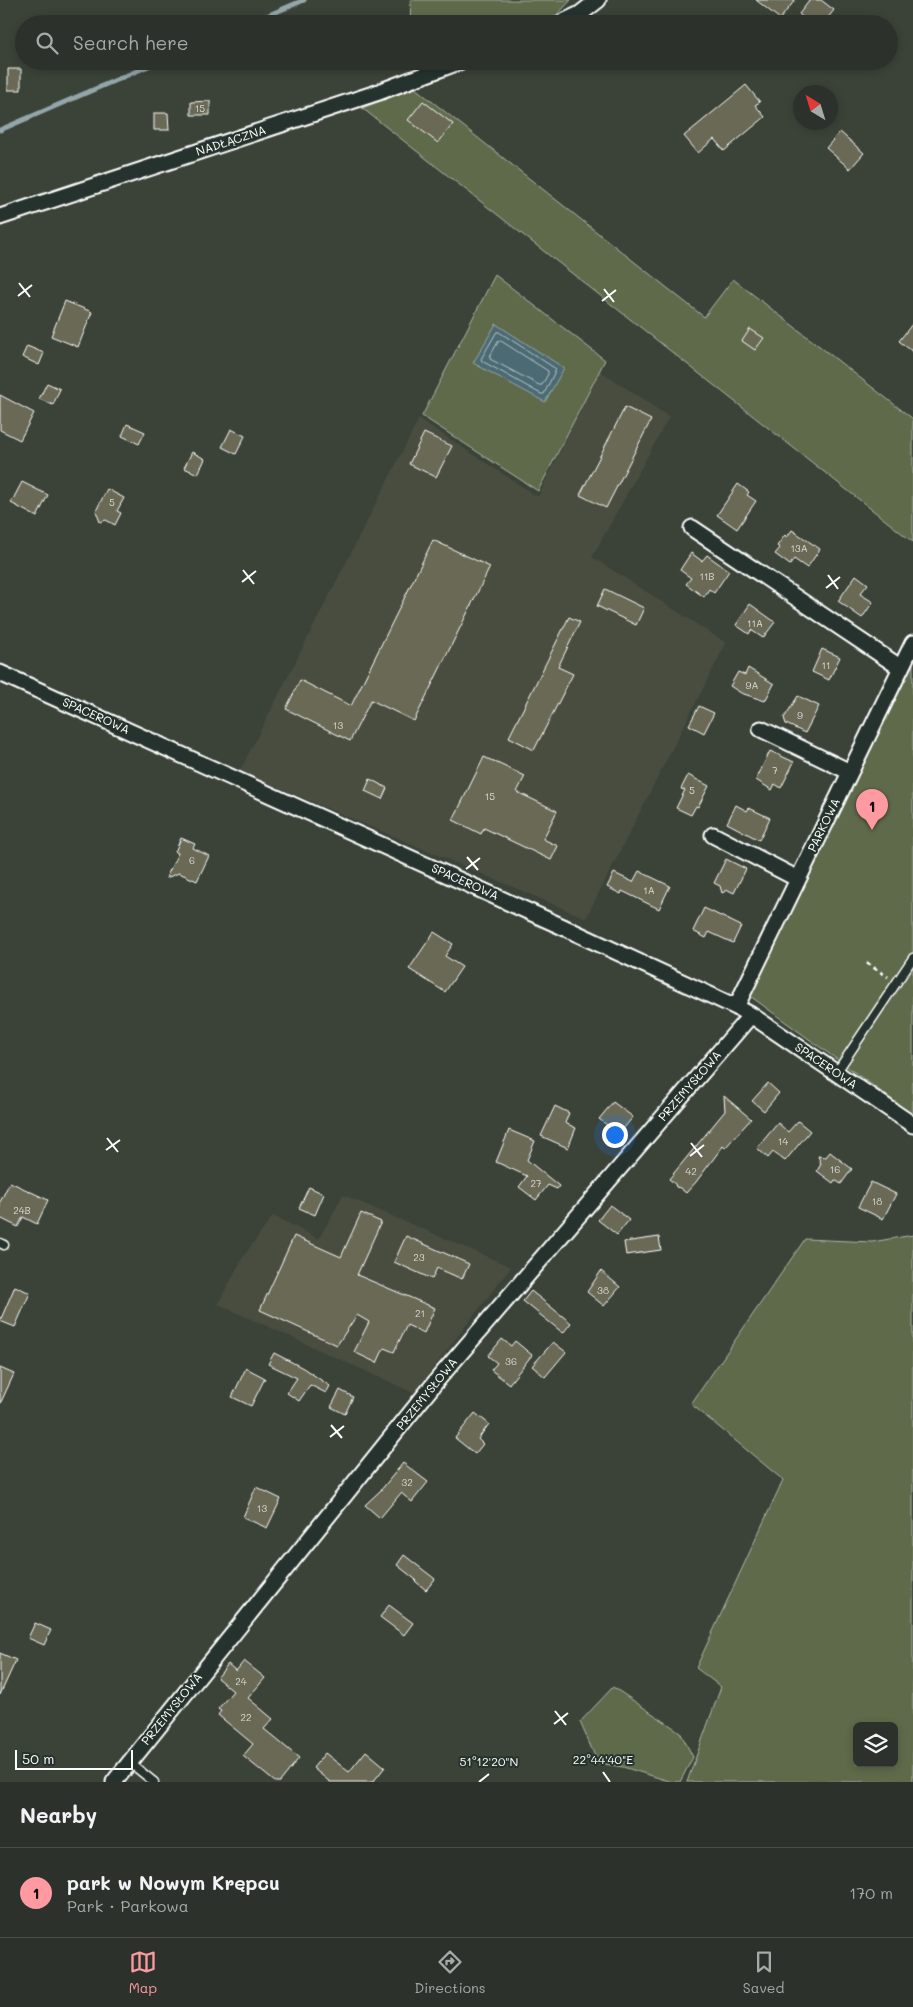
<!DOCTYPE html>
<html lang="en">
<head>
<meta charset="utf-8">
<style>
  :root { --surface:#2c322b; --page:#383e37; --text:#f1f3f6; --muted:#a6aaa9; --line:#484d47; --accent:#ff9aa2 }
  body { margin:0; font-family:Mali,sans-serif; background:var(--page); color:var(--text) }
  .controls { position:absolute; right:15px; bottom:15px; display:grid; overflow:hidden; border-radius:8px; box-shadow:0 2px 8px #0003 }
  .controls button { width:45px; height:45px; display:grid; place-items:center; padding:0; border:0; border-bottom:1px solid var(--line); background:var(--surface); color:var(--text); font:25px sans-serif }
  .compass { position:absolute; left:793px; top:85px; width:45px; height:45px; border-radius:50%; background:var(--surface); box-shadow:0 2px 8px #0003; rotate:322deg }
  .scale { position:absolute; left:15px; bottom:12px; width:118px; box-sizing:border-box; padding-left:5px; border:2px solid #fff; border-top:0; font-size:14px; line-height:18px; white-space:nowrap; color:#fff; -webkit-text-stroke:4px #26332d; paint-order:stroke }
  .you { position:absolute; left:614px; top:1134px; width:18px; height:18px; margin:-12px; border:4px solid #fff; border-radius:50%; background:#1a73e8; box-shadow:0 0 0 8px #1a73e833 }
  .badge { display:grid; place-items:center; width:32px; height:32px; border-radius:50%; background:var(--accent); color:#111; font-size:16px; font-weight:700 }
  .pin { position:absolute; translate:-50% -41px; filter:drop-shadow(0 1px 2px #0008) }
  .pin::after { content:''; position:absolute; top:26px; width:18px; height:15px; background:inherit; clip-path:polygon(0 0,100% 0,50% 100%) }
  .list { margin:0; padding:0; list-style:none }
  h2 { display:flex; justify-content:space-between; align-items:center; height:65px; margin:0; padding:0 20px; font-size:21px }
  h2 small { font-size:16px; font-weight:400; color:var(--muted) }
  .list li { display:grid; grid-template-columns:32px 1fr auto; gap:15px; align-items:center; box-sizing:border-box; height:90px; padding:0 20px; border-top:1px solid var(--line) }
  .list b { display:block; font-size:19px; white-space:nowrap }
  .list p { margin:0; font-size:16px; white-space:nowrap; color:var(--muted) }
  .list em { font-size:16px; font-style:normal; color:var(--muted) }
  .icon { flex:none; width:28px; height:28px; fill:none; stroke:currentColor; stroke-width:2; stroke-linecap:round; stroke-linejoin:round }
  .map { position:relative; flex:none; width:913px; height:1782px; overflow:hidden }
  .search { position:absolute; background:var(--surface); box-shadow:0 2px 8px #0003; left:15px; right:15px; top:15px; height:55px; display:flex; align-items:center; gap:12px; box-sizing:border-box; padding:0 18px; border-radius:28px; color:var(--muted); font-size:19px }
  .sheet { height:155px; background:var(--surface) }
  nav { display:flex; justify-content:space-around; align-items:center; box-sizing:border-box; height:70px; border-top:1px solid var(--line); background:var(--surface); font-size:14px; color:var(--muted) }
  nav a { display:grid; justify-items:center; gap:2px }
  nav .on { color:var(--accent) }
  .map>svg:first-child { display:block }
  .built { fill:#494e41 }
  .green { fill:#5e6b4c; stroke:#aeb5a6; fill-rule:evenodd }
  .water { fill:#4c6b73; stroke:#94a6ab }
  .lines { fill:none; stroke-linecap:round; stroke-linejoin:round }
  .shore { stroke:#b7c4c7; stroke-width:1 }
  .stream { stroke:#94a6ab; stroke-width:5 }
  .building { fill:#6b6955; stroke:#fff }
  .service-casing { stroke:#fff; stroke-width:11 }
  .minor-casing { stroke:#fff; stroke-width:19 }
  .path { stroke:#fff; stroke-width:3; stroke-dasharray:4 4; stroke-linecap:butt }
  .service { stroke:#26332d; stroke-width:8 }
  .minor { stroke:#26332d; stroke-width:15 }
  .ticks { fill:none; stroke:#fff; stroke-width:2 }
  .labels { text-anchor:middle; stroke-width:4; stroke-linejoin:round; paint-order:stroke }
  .number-label { font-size:10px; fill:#dadad4 }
  .street-label { font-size:12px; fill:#fff; stroke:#26332d }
  .ticks-label { font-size:12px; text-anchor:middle; fill:#fff; stroke:#26332d; stroke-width:4; stroke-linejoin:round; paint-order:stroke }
</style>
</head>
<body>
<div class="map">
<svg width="913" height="1782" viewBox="0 0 913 1782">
  <rect width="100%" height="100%" fill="#3b4339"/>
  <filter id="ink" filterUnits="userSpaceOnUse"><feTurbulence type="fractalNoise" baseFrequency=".02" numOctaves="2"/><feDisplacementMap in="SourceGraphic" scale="10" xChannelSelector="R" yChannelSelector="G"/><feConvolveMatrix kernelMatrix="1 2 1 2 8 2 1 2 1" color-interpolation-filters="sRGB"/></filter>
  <g filter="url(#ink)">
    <path class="built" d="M599 370 669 417 592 557 726 643 586 918 240 771 419 419 538 497Z
      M343 1195 511 1267 414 1393 218 1304 242 1259 273 1216 319 1239Z"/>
    <path class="green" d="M411 0H571L555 17 536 24H410Z
      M415 88 704 317 733 279 913 419V542L362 108Z
      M495 275 605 360 538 491 422 416Z
      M913 664V1115L750 996Z
      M913 1235V1782H687L721 1687 696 1668 783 1480 691 1404 805 1239 872 1242ZM857 1726H894V1763H857Z
      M613 1687 680 1732 693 1757 680 1782H672L623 1767 598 1763 580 1722Z"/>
    <path class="water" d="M496 324 564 368 545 402 473 363Z"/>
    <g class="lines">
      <path class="shore" d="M499 332 556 369 544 394H541L482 361 481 359 496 333Z
        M501 341 548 371V374L542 385H539L490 359V356L498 342Z"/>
      <path class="stream" d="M248 24 304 0
        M0 130 160 61"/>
    </g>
    <path class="building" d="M756 0H795L780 19Z
      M810 0H821L834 10 823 24H811L799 14Z
      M8 69H21V90H8Z
      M746 85 760 102 755 105 765 117 724 151 714 139 698 153 684 136Z
      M210 101V115H191V102Z
      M423 101 453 124 438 143 408 120Z
      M154 113H168L169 130H154Z
      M840 132 864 153 850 169 826 148Z
      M65 301 92 312 78 347 51 336Z
      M913 323V352L899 341Z
      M750 329 764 338 755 350 742 341Z
      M27 346 44 353 39 365 22 357Z
      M47 383 60 389 53 405 39 399Z
      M0 395 34 413 20 440 0 430Z
      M625 407 651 420 606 508 580 495Z
      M127 424 145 432 139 444 122 436Z
      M231 429 245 436 236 454 222 447Z
      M424 433 452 446 436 477 409 464Z
      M192 452 205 459 198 474 184 468Z
      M22 482 48 495 37 517 11 503Z
      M738 484 749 492 747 495 756 501 737 529 717 515Z
      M107 489 124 498 117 511 121 513 115 525 106 520 100 522 96 511Z
      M792 530 820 549 807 568 794 559 790 565 775 554 780 548 777 546 785 535 787 537Z
      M433 540 490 567 414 721 371 700 350 741 286 709 300 680 351 706Z
      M691 553 702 561 707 555 729 571 714 593 709 589 704 597 686 584 691 578 680 570Z
      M856 575 868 584 860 594 873 602 862 618 838 601Z
      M605 589 644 608 636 625 597 606Z
      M750 604 775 622 763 638 751 630 749 634 736 625Z
      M569 617 580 622 558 667 573 674 534 750 509 737Z
      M822 649 840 657 829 680 812 672Z
      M748 668 774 684 765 701 741 693 730 686 738 672 745 675Z
      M798 696 819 706 805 733 786 724 784 718Z
      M699 706 714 713 704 733 689 725Z
      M770 751 794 762 781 788 775 784 772 790 756 780Z
      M484 757 525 776 517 792 557 811 543 839 558 846 551 860 484 828 481 834 453 820Z
      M688 775 709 786 698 807 696 806 691 815 676 808 685 790 681 789Z
      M370 779 387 788 382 799 365 791Z
      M736 805 747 811 749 808 770 818 759 840 727 823Z
      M181 838 195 844 193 848 209 856 197 881 179 873 166 878 178 853 175 852Z
      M726 859 746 869 734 893 728 890 722 893 720 886 714 883Z
      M639 871 670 886 659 909 622 891 621 894 607 887 614 873 633 882Z
      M704 908 741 926 733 943 709 932 706 938 693 931Z
      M434 932 453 944 445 956 462 967 445 992 409 969Z
      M768 1083 779 1093 764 1111 752 1101Z
      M724 1096 751 1119 725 1148 723 1146 696 1182 686 1193 680 1188 676 1187 675 1184 669 1179 725 1111Z
      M613 1102 633 1117 619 1134 599 1119Z
      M555 1106 569 1113 565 1123 576 1128 568 1148 541 1136Z
      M798 1121 810 1131 785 1161 773 1152 768 1158 757 1148 778 1123 788 1132Z
      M509 1130 535 1141 527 1160 559 1186 557 1189 548 1185 536 1200 519 1187 527 1176 496 1162Z
      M830 1152 852 1169 841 1184 835 1180 833 1183 817 1171 821 1164 818 1156 826 1157Z
      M10 1182 48 1200 37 1224 23 1217 18 1227 0 1218V1202Z
      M871 1182 896 1194 883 1219 858 1207Z
      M309 1187 324 1194 315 1215 299 1208Z
      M610 1205 629 1220 617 1235 598 1220Z
      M361 1213 381 1222 357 1275 435 1308 424 1333 407 1325 394 1352 384 1348 377 1363 354 1352 369 1322 357 1315 337 1345 260 1310 294 1236 341 1257Z
      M406 1236 469 1264 462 1279 437 1268 432 1279 394 1262Z
      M659 1237 661 1250 626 1255 624 1242Z
      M601 1271 620 1287 604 1306 587 1292Z
      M15 1286 30 1293 15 1327 0 1321Z
      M531 1291 571 1323 563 1333 523 1301Z
      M502 1339 511 1346 515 1341 532 1355 509 1384 491 1370 497 1363 488 1356Z
      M553 1342 566 1352 545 1377 532 1366Z
      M274 1353 303 1368 330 1386 326 1393 310 1385 299 1401 287 1393 297 1378 268 1364Z
      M0 1368 14 1374 0 1404Z
      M246 1368 265 1378 251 1406 232 1397Z
      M340 1390 353 1397 345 1414 331 1407Z
      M475 1413 489 1424 478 1439 483 1444 475 1454 455 1438Z
      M403 1463 428 1482 412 1502 401 1493 380 1518 365 1505 381 1490Z
      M256 1487 281 1499 267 1528 243 1517Z
      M404 1555 435 1579 426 1590 415 1581 416 1580 397 1565Z
      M389 1605 413 1623 404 1635 380 1617Z
      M35 1623 51 1630 44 1645 28 1638Z
      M0 1653 16 1660 0 1695Z
      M244 1661 265 1678 248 1698 273 1719 264 1729 299 1758 280 1782H275L243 1756 253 1744 218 1715 221 1711 218 1709 233 1691 217 1678 228 1664 236 1671Z
      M366 1751 385 1767 373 1782H330L313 1768 325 1753 349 1772Z"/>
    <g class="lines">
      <defs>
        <path id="service" d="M836 1073 913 958
          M0 1243 4 1245
          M129 1762 154 1782"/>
        <path id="minor" d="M559 24 580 14 598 0
          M0 217 376 93 461 61
          M692 528 901 668
          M0 673 563 927 736 1007 751 1015 913 1125
          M761 729 850 772
          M713 835 798 879
          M736 1007 913 643
          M114 1782 438 1379 751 1015"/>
      </defs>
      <use href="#service" class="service-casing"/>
      <use href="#minor" class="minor-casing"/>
      <path class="path" d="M867 963 888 977"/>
      <use href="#service" class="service"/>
      <use href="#minor" class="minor"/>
    </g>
  </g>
  <path class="ticks" d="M19 283 30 297M604 289 614 302M18 296 32 285M602 301 616 290M243 570 254 584M828 575 838 589M242 582 256 571M826 588 840 577M467 857 478 870M466 869 480 858M107 1138 118 1152M691 1143 702 1157M106 1150 120 1140M690 1156 704 1145M331 1425 342 1438M330 1437 344 1426M555 1711 566 1725M554 1724 568 1713M603 1772 610 1782M479 1782 489 1774"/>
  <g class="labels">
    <g class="number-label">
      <text x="200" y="112">15</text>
      <text x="112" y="506">5</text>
      <text x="799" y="552">13A</text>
      <text x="707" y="580">11B</text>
      <text x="755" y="627">11A</text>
      <text x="826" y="669">11</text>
      <text x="752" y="689">9A</text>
      <text x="800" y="719">9</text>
      <text x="338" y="729">13</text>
      <text x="775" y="774">7</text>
      <text x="692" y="794">5</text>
      <text x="490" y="800">15</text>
      <text x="192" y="864">6</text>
      <text x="649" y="894">1A</text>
      <text x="783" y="1145">14</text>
      <text x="835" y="1173">16</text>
      <text x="691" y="1175">42</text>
      <text x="536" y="1187">27</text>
      <text x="877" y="1205">18</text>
      <text x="22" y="1214">24B</text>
      <text x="419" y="1261">23</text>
      <text x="603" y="1294">38</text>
      <text x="420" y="1317">21</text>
      <text x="511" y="1365">36</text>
      <text x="407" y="1486">32</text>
      <text x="262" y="1512">13</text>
      <text x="241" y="1685">24</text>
      <text x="246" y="1721">22</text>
    </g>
    <g class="street-label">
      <text transform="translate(231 141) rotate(-18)" y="4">NADŁĄCZNA</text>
      <text transform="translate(96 716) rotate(24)" y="4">SPACEROWA</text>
      <text transform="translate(824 825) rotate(-64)" y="4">PARKOWA</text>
      <text transform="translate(465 882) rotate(24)" y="4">SPACEROWA</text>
      <text transform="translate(826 1066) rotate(34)" y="4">SPACEROWA</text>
      <text transform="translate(690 1086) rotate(-49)" y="4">PRZEMYSŁOWA</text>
      <text transform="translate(427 1394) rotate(-51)" y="4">PRZEMYSŁOWA</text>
      <text transform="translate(172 1709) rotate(-51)" y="4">PRZEMYSŁOWA</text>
    </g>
  </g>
  <g class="ticks-label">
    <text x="603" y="1764">22°44'40"E</text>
    <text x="489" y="1766">51°12'20"N</text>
  </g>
</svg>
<div class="controls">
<button><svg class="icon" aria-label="layers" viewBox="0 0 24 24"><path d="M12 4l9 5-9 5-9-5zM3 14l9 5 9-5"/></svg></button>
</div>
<svg class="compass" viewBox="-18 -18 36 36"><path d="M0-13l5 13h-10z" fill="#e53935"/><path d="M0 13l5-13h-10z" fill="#a6aaa9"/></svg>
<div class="scale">50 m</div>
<div class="you"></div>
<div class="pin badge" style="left:872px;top:830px">1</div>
<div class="search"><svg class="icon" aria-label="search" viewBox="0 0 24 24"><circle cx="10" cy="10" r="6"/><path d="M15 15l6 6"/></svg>Search here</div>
</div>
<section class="sheet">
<h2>Nearby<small></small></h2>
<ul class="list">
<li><span class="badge">1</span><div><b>park w Nowym Krępcu</b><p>Park · Parkowa</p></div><em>170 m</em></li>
</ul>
</section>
<nav>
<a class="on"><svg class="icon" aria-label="map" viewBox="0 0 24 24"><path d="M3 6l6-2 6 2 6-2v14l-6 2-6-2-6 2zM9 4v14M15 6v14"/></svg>Map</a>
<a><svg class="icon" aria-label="directions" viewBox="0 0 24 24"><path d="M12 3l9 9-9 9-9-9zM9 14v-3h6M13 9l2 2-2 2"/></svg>Directions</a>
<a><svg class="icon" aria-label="saved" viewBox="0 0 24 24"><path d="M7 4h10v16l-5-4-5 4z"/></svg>Saved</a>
</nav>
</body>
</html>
